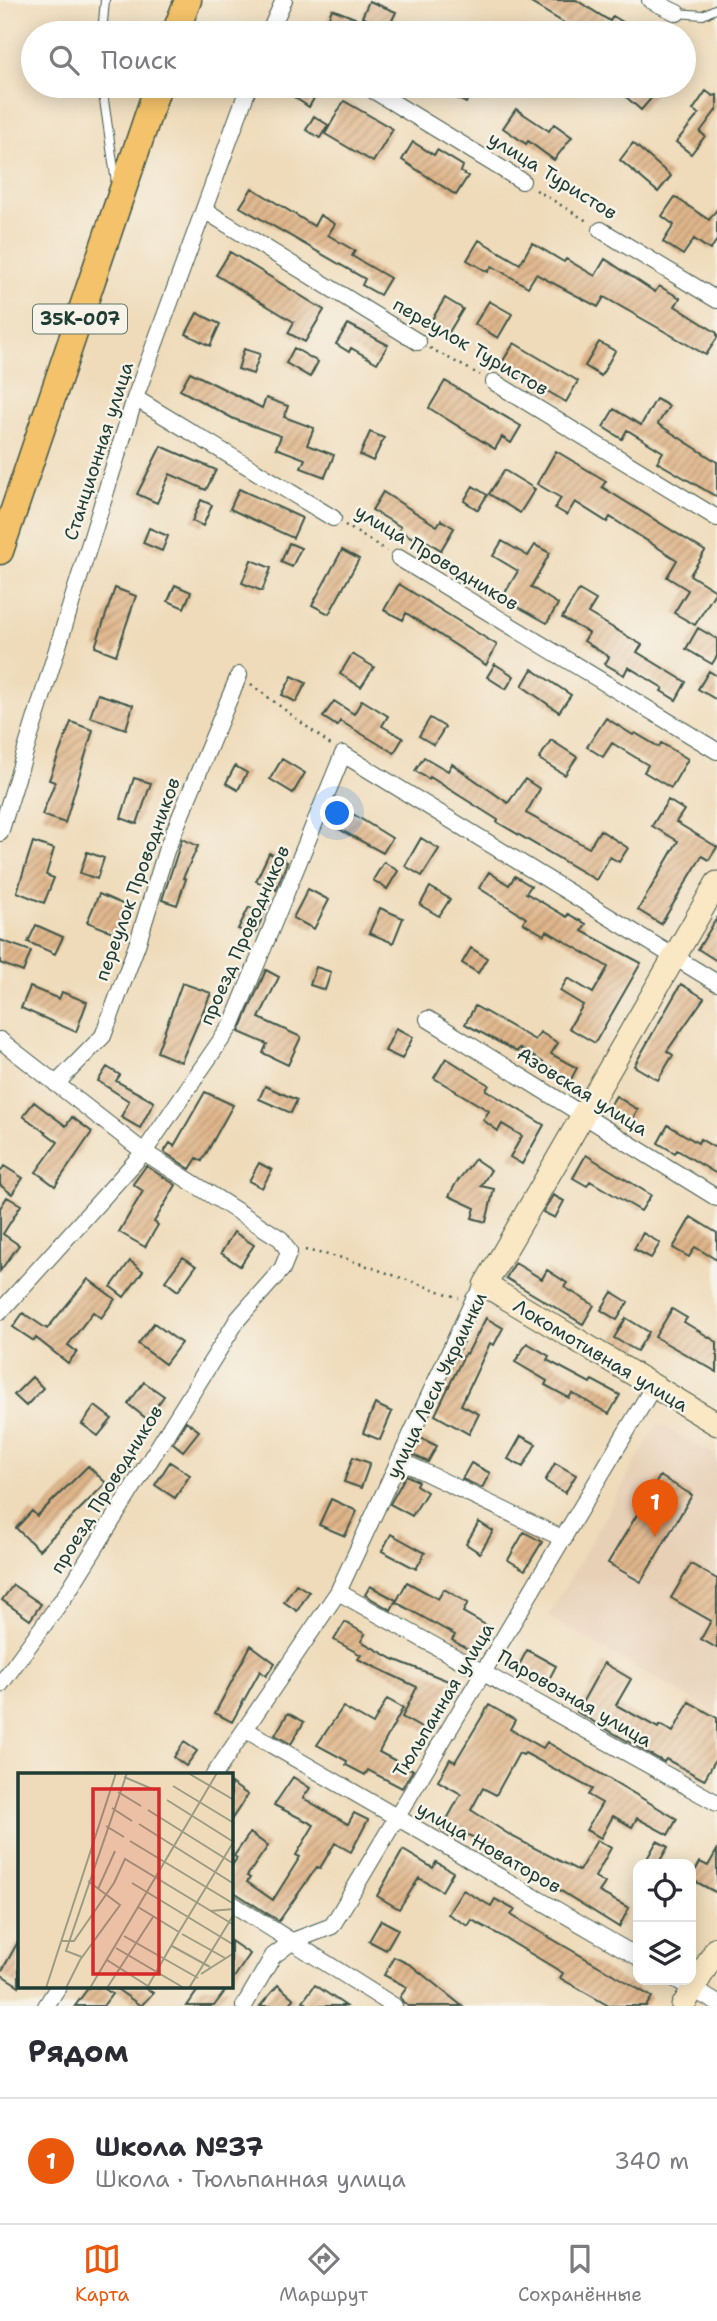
<!DOCTYPE html>
<html lang="ru">
<head>
<meta charset="utf-8">
<style>
  :root { --surface:#fff; --page:#f7f7f7; --text:#2b2b33; --muted:#7c7c81; --line:#e1e1e2; --accent:#ea580c }
  body { margin:0; font-family:"Shantell Sans",sans-serif; background:var(--page); color:var(--text) }
  .controls { position:absolute; right:21px; bottom:21px; display:grid; overflow:hidden; border-radius:14px; box-shadow:0 4px 18px #0003 }
  .controls button { width:63px; height:63px; display:grid; place-items:center; padding:0; border:0; border-bottom:2px solid var(--line); background:var(--surface); color:var(--text); font:35px sans-serif }
  .you { position:absolute; left:338px; top:814px; width:24px; height:24px; margin:-18px; border:5px solid #fff; border-radius:50%; background:#1a73e8; box-shadow:0 0 0 10px #1a73e833 }
  .badge { display:grid; place-items:center; width:46px; height:46px; border-radius:50%; background:var(--accent); color:#fff; font-size:23px; font-weight:700 }
  .pin { position:absolute; translate:-50% -58px; filter:drop-shadow(0 2px 4px #0008) }
  .pin::after { content:''; position:absolute; top:37px; width:24px; height:21px; background:inherit; clip-path:polygon(0 0,100% 0,50% 100%) }
  .list { margin:0; padding:0; list-style:none }
  h2 { display:flex; justify-content:space-between; align-items:center; height:91px; margin:0; padding:0 28px; font-size:30px }
  h2 small { font-size:23px; font-weight:400; color:var(--muted) }
  .list li { display:grid; grid-template-columns:46px 1fr auto; gap:21px; align-items:center; box-sizing:border-box; height:126px; padding:0 28px; border-top:2px solid var(--line) }
  .list b { display:block; font-size:26px; white-space:nowrap }
  .list p { margin:0; font-size:23px; white-space:nowrap; color:var(--muted) }
  .list em { font-size:23px; font-style:normal; color:var(--muted) }
  .icon { flex:none; width:38px; height:38px; fill:none; stroke:currentColor; stroke-width:2; stroke-linecap:round; stroke-linejoin:round }
  .map { position:relative; flex:none; width:717px; height:2006px; overflow:hidden }
  .search { position:absolute; background:var(--surface); box-shadow:0 4px 18px #0003; left:21px; right:21px; top:21px; height:77px; display:flex; align-items:center; gap:18px; box-sizing:border-box; padding:0 24px; border-radius:38px; color:var(--muted); font-size:26px }
  .sheet { height:217px; background:var(--surface) }
  nav { display:flex; justify-content:space-around; align-items:center; box-sizing:border-box; height:98px; border-top:2px solid var(--line); background:var(--surface); font-size:19px; color:var(--muted) }
  nav a { display:grid; justify-items:center; gap:4px }
  nav .on { color:var(--accent) }
  .map>svg:first-child { display:block }
  .built { fill:#e8d0b7 }
  .building { fill:url(#building-hatch) }
  .lines { fill:none; stroke-linecap:round; stroke-linejoin:round }
  .lane-casing { stroke:#3e5548; stroke-width:10 }
  .street-casing { stroke:#3e5548; stroke-width:18 }
  .secondary-casing { stroke:#3e5548; stroke-width:25 }
  .primary-casing { stroke:#3e5548; stroke-width:29 }
  .path { stroke:#3e5548; stroke-width:2.5; stroke-dasharray:2 5; stroke-linecap:butt }
  .lane { stroke:#fff; stroke-width:8 }
  .street { stroke:#fff; stroke-width:16 }
  .secondary { stroke:#fae7c3; stroke-width:23 }
  .primary { stroke:#f3c26a; stroke-width:26 }
  .labels { text-anchor:middle; stroke-width:5; stroke-linejoin:round; paint-order:stroke }
  .shield { fill:#f7f3e8; stroke:#60746a; stroke-width:2 }
  .shield-label { font-size:18px; font-weight:bold; fill:#1f3d34 }
  .street-label { font-size:19px; fill:#1f3d34; stroke:#f7f3e8 }
  .inset-road { fill:none; stroke:#9c9c84; stroke-width:2 }
  .view { fill:#d62828; fill-opacity:0.15; stroke:#d62828; stroke-width:3.5 }
  .inset-edge { fill:none; stroke:#1f3d34; stroke-width:3.5 }
</style>
</head>
<body>
<div class="map">
<svg width="717" height="2006" viewBox="0 0 717 2006">
  <defs>
    <pattern id="building-hatch" width="6" height="6" patternUnits="userSpaceOnUse" patternTransform="scale(1.75)"><rect width="6" height="6" fill="#e0b68b"/><path d="M-1 1l2-2M0 6l6-6M5 7l2-2" fill="none" stroke="#b59572"/></pattern>
  </defs>
  <rect width="100%" height="100%" fill="#f7f3e8"/>
  <filter id="ink" filterUnits="userSpaceOnUse"><feTurbulence type="fractalNoise" baseFrequency=".0143" numOctaves="2"/><feDisplacementMap in="SourceGraphic" scale="14" xChannelSelector="R" yChannelSelector="G"/><feConvolveMatrix kernelMatrix="1 2 1 2 8 2 1 2 1" color-interpolation-filters="sRGB"/></filter>
  <filter id="wash" filterUnits="userSpaceOnUse"><feTurbulence type="fractalNoise" baseFrequency=".00686" numOctaves="4" result="noise"/><feDisplacementMap in="SourceGraphic" scale="28" xChannelSelector="R" yChannelSelector="G"/><feGaussianBlur stdDeviation="1.57" result="paint"/><feColorMatrix in="noise" values="0 0 0 0 0 0 0 0 0 0 0 0 0 0 0 0 0 1.4 0 .05"/><feComposite in="paint" operator="in"/></filter>
  <g filter="url(#wash)">
    <rect width="100%" height="100%" fill="#efdbba"/>
    <path class="built" d="M658 1423 717 1456V1714L548 1617Z"/>
    <g id="blocks">
      <path class="building" d="M526 0H576L610 21 613 16 628 25 625 30 631 33H581Z
        M369 1 396 12 388 29 362 17Z
        M332 9 355 18 349 33 324 30Z
        M301 86H321L309 107 294 97Z
        M432 86H475L466 103Z
        M635 86H662L641 110 626 97Z
        M706 91 713 96 717 95V109L700 132 705 136 691 154 676 142 699 114 693 110Z
        M344 101 393 129 373 162 325 134Z
        M516 109 549 131 554 124 572 137 554 160 528 141 526 144 503 128Z
        M314 116 328 125 320 138 306 130Z
        M413 142 434 155 437 150 463 166 461 172 468 176 456 195 402 160Z
        M633 143 671 176 658 192 620 160Z
        M252 188 314 226 320 215 335 224 328 235 355 251 352 256 390 278 380 295 362 285 365 279 240 207Z
        M675 197 709 220 717 209V240L710 250 694 239 683 255 663 242 674 225 662 216Z
        M479 240 520 264 532 243 564 262 566 259 595 276 605 259 655 292 659 286 680 298 675 306 717 333V338L706 355 604 297 598 307 536 274 528 287 492 266 488 272 467 260Z
        M230 252 324 310 305 342 288 333 294 322 216 275Z
        M445 298 463 309 446 337 428 326Z
        M489 301 512 314 498 338 475 324Z
        M197 313 220 324 210 346 186 334Z
        M348 324 388 345 377 363 351 348 349 352 336 344Z
        M599 342 615 351 601 376 585 366Z
        M514 343 578 381 566 402 501 364Z
        M294 348 318 362 310 377 286 363Z
        M244 349 260 354 253 374 238 369Z
        M190 372 262 408 266 398 288 406 284 417 314 428 307 445 334 455 325 477 301 468 305 459 276 448 281 436 234 419 180 390Z
        M445 381 521 426 511 443 502 437 495 449 429 408Z
        M656 399 669 406 658 424 717 462V497L657 462 663 452 627 430 622 439 603 427 614 409 641 425Z
        M370 432 384 438 373 461 360 455Z
        M161 446 216 470 206 490 170 474 157 503 137 494Z
        M556 451 606 481 602 487 705 551 690 575 716 591 695 625 674 613 688 590 667 577 677 560 610 517 607 522 575 502 567 515 555 508 561 498 537 484Z
        M504 470 535 489 520 513 489 494Z
        M473 486 487 495 478 510 464 501Z
        M239 489 302 518 293 538 230 509Z
        M383 492 437 526 441 520 454 528 441 550 415 534 413 538 399 530 401 527 372 510Z
        M201 500 212 505 203 526 192 521Z
        M149 528 168 536 162 551 143 543Z
        M502 541 528 556 535 545 550 553 531 587 558 604 547 623 502 598 518 571 493 556Z
        M289 543 301 548 292 567 281 562Z
        M342 550 359 559 329 614 312 605Z
        M251 560 271 568 262 591 242 583Z
        M399 584 497 645 486 665 406 613 403 620 384 610Z
        M175 585 191 592 184 608 168 601Z
        M115 588 136 596 116 655 95 647Z
        M579 590 596 600 588 613 642 645 637 652 686 682 676 700 661 691 663 688 628 667 624 675 605 664 609 657 584 641 589 633 562 618Z
        M698 628 717 639V656L712 664 686 649Z
        M352 654 374 667 361 687 340 674Z
        M495 664 514 676 506 689 487 677Z
        M532 669 571 695 559 712 522 686Z
        M709 671 717 676V700L698 689Z
        M292 676 306 683 296 702 282 695Z
        M98 694 133 705 126 729 90 717Z
        M362 700 388 716 382 726 403 738 394 753 340 721 337 726 323 717 334 701 354 714Z
        M430 718 445 727 434 745 419 736Z
        M606 718 633 735 635 733 659 747 661 743 688 759 671 788 644 772 648 765 612 743 603 757 587 747Z
        M71 722 93 730 65 823 42 815 55 782 49 780Z
        M551 740 577 757 565 775 539 759Z
        M424 757 448 771 452 764 508 803 525 779 540 789 526 813 589 848 600 830 628 848 619 862 610 857 596 880 497 822 498 820 430 777 429 779 415 771Z
        M282 759 305 773 293 793 270 779Z
        M235 766 247 773 238 790 226 783Z
        M134 778 151 783 137 824 121 818Z
        M668 800 684 810 676 822 717 847 709 860 702 856 661 924 638 910 678 841 652 826Z
        M335 803 392 838 383 853 326 822Z
        M421 838 439 849 422 876 405 866Z
        M182 839 198 846 183 878 186 879 177 905 162 900Z
        M33 842 54 849 46 875 54 878 44 903 17 892Z
        M87 852 104 858 97 879 80 873Z
        M269 853 287 862 276 890 256 881Z
        M384 862 398 871 387 889 373 880Z
        M489 872 509 885 515 876 531 886 526 893 567 917 568 914 586 924 582 931 641 963 595 1043 569 1028 583 1005 560 991 568 978 593 993 608 967 547 931 544 935 523 923 526 918 479 888Z
        M430 887 450 899 439 916 420 905Z
        M308 889 329 900 314 929 293 918Z
        M99 894 127 906 115 933 87 922Z
        M249 907 264 914 254 936 238 929Z
        M380 908 403 918 393 943 369 933Z
        M717 918V961L698 949Z
        M36 925 63 937 55 954 28 942Z
        M0 940 31 951 23 972 0 963Z
        M471 948 487 958 478 973 462 963Z
        M316 967 331 972 325 990 310 985Z
        M266 970 279 977 259 1018 301 1037 288 1065 263 1053 267 1044 239 1032Z
        M182 983 211 993 181 1062 157 1052Z
        M681 984 704 998 667 1051 673 1055 658 1080 634 1066Z
        M30 987 59 999 62 992 87 1002 76 1032 21 1008Z
        M475 1006 535 1040 540 1032 558 1043 551 1054 577 1068 569 1083 552 1074 554 1069 519 1048 517 1052 465 1024Z
        M396 1028 413 1037 402 1059 385 1051Z
        M446 1058 489 1085 486 1090 544 1125 522 1164 510 1157 522 1136 502 1124 498 1131 483 1120 489 1111 434 1078Z
        M107 1067 120 1075 116 1081 154 1102 140 1128 121 1117 129 1101 98 1081Z
        M265 1086 297 1100 291 1113 259 1099Z
        M205 1092 233 1105 202 1161 197 1158 190 1169 164 1152 170 1143 174 1146Z
        M616 1096 638 1110 630 1123 608 1109Z
        M34 1102 66 1126 72 1117 92 1132 55 1186 36 1172 58 1142 23 1116Z
        M668 1125 698 1143 700 1139 717 1149V1174L677 1150 675 1153 658 1143Z
        M586 1155 651 1195 641 1211 590 1181 587 1186 573 1178Z
        M475 1159 491 1170 481 1186 494 1189 486 1222 472 1218 475 1208 449 1196 456 1183Z
        M259 1163 272 1170 262 1188 249 1181Z
        M4 1166 23 1178 12 1194 0 1185V1172Z
        M146 1166 176 1185 154 1222 158 1225 145 1247 119 1232 143 1191 133 1184Z
        M553 1195 564 1201 555 1218 543 1212Z
        M7 1197 21 1205 3 1234 19 1245 0 1271V1208Z
        M691 1217 717 1233V1260L695 1247 689 1257 673 1248Z
        M234 1232 254 1245 240 1266 221 1253Z
        M643 1233 660 1243 651 1258 634 1249Z
        M183 1257 196 1266 178 1291 165 1281Z
        M130 1261 143 1271 124 1297 111 1287Z
        M515 1263 542 1279 547 1270 567 1283 564 1287 594 1305 583 1324 506 1278Z
        M88 1279 115 1299 101 1318 93 1312 68 1345 77 1352 68 1363 36 1338 34 1341 13 1327 23 1313 47 1329Z
        M612 1292 628 1302 617 1320 601 1310Z
        M672 1309 687 1318 684 1322 717 1342V1372L655 1337Z
        M486 1318 503 1328 494 1345 490 1343 461 1405 479 1414 469 1434 435 1415 465 1353 467 1354Z
        M626 1318 649 1332 637 1351 614 1338Z
        M154 1323 181 1343 165 1364 138 1344Z
        M527 1343 549 1356 547 1360 590 1383 592 1380 620 1395 609 1414 572 1393 569 1398 545 1385 547 1381 515 1362Z
        M32 1377 43 1388 26 1406 14 1395Z
        M144 1382 164 1396 147 1419 128 1404Z
        M375 1404 392 1412 380 1440 363 1433Z
        M95 1406 112 1419 98 1436 82 1424Z
        M186 1421 199 1431 183 1451 173 1443Z
        M521 1436 536 1444 523 1467 508 1459Z
        M421 1438 437 1446 428 1462 413 1455Z
        M353 1457 370 1463 361 1488 344 1482Z
        M170 1462 190 1475 175 1498 155 1485Z
        M471 1463 490 1473 482 1488 462 1479Z
        M555 1463 576 1475 565 1493 545 1481Z
        M88 1466 106 1483 39 1550 16 1528 32 1511 37 1516Z
        M406 1475 418 1481 416 1485 427 1492 412 1516 390 1504Z
        M660 1476 692 1495 641 1582 608 1563Z
        M331 1499 357 1511 345 1536 319 1525Z
        M479 1522 493 1531 480 1553 466 1544Z
        M524 1532 542 1542 525 1570 508 1560Z
        M391 1534 425 1553 416 1569 382 1551Z
        M691 1564 717 1579V1648L701 1639 711 1621 671 1598Z
        M407 1582 438 1599 444 1589 468 1603 463 1612 491 1628 476 1654 452 1640 455 1635 396 1602Z
        M296 1584 309 1592 297 1611 284 1602Z
        M13 1585 41 1604 30 1620 2 1600Z
        M370 1586 396 1600 391 1610 365 1595Z
        M345 1622 365 1634 361 1641 393 1659 451 1682 425 1730 402 1717 417 1687 358 1659 361 1655 334 1640Z
        M251 1645 275 1663 266 1676 260 1671 232 1722 215 1713Z
        M527 1650 556 1666 546 1685 517 1669Z
        M604 1663 631 1679 616 1705 658 1728 660 1725 673 1732 689 1702 717 1718V1757L704 1780 666 1759 664 1762 577 1712Z
        M387 1699 403 1708 379 1752 413 1770 402 1788 368 1770 365 1775 346 1765 347 1761 317 1745 343 1707 373 1724Z
        M489 1705 515 1720 510 1729 543 1748 547 1742 677 1819 668 1835 637 1818 632 1827 613 1816 601 1838 586 1830 602 1803 588 1795 592 1789 525 1753 523 1755 519 1753 496 1795 483 1788 471 1810 513 1837 579 1871 597 1840 611 1848 595 1877 605 1883 599 1892 629 1908 619 1927 482 1842 459 1830 454 1838 441 1830 461 1794 438 1781 450 1759 455 1762Z
        M288 1713 304 1722 291 1744 275 1735Z
        M184 1742 197 1751 186 1766 174 1757Z
        M293 1777 310 1788 303 1798 348 1824 354 1813 368 1820 351 1852 335 1843 320 1868 317 1867 279 1921 231 1890V1867L237 1858 234 1856 250 1833 268 1846 247 1876 250 1878 247 1882 273 1900 300 1857 296 1855 314 1825 274 1805Z
        M231 1783 248 1795 231 1820Z
        M657 1841 668 1847 658 1864H644Z
        M403 1850 433 1868 436 1862 453 1872 442 1891 419 1878 399 1909 377 1896Z
        M717 1850V1893L691 1879 700 1862 708 1866Z
        M463 1890 491 1906 495 1899 515 1910 511 1915 652 1997 646 2006H609L560 1978 563 1973 498 1934 472 1920 468 1926 448 1914Z
        M381 1920 398 1929 386 1950 369 1941Z
        M19 1940V1986L0 1974Z
        M231 1941 250 1954 231 1982Z
        M394 1957 411 1965 462 2006H408L404 2003 400 1997 407 1987 384 1975Z
        M278 1985 294 1999 288 2006H260Z
        M315 1985 346 2006H310L303 2001Z
        M89 1987H102L112 1994 103 2006H75Z
        M114 1987H144L153 1993 141 2006Z
        M200 1987H228L214 2006H187Z"/>
    </g>
  </g>
  <g filter="url(#ink)">
    <use href="#blocks" fill-opacity="0" stroke="#3e5548" stroke-width="2"/>
    <g class="lines">
      <defs>
        <path id="lane" d="M677 13 703 15 717 8
          M102 33 105 0
          M102 86 116 183"/>
        <path id="street" d="M650 0 677 13
          M269 33 284 0
          M366 86 522 181
          M204 210 418 342
          M601 230 717 300
          M494 382 717 518
          M135 398 333 518
          M399 558 717 751
          M0 833 135 398 249 86
          M428 1019 717 1198
          M0 1040 144 1152 281 1239 289 1252 282 1269 238 1319 67 1593 0 1685
          M56 1084 103 1036 137 945 166 851 239 675
          M0 1312 144 1152 232 1024 343 754 717 983
          M399 1460 564 1539
          M338 1592 717 1803
          M246 1730 638 1957
          M214 1775 338 1592 474 1299 485 1285
          M231 1903 394 2006
          M677 1980 717 2003
          M46 2006 58 1987
          M244 2006 273 1956 293 1941 332 1926 653 1387"/>
        <path id="secondary" d="M717 883 485 1285 717 1424
          M683 2006 717 1948"/>
        <path id="primary" d="M175 33 188 0
          M0 551 158 86"/>
      </defs>
      <use href="#lane" class="lane-casing"/>
      <use href="#street" class="street-casing"/>
      <use href="#secondary" class="secondary-casing"/>
      <use href="#primary" class="primary-casing"/>
      <path class="path" d="M536 190 587 221
        M430 348 480 375
        M345 525 387 551
        M251 684 332 746
        M305 1250 347 1259 459 1298"/>
      <use href="#lane" class="lane"/>
      <use href="#street" class="street"/>
      <use href="#secondary" class="secondary"/>
      <use href="#primary" class="primary"/>
    </g>
  </g>
  <g class="labels">
    <rect class="shield" x="33" y="304.5" width="94" height="29" rx="5"/>
    <g class="shield-label">
      <text x="80" y="325">35К-007</text>
    </g>
    <g class="street-label">
      <text transform="translate(553 175) rotate(32)" y="7">улица Туристов</text>
      <text transform="translate(471 346) rotate(30)" y="7">переулок Туристов</text>
      <text transform="translate(98 451) rotate(-72)" y="7">Станционная улица</text>
      <text transform="translate(437 557) rotate(31)" y="7">улица Проводников</text>
      <text transform="translate(137 879) rotate(-70)" y="7">переулок Проводников</text>
      <text transform="translate(244 935) rotate(-66)" y="7">проезд Проводников</text>
      <text transform="translate(583 1091) rotate(32)" y="7">Азовская улица</text>
      <text transform="translate(601 1355) rotate(31)" y="7">Локомотивная улица</text>
      <text transform="translate(436 1385) rotate(-64)" y="7">улица Леси Украинки</text>
      <text transform="translate(106 1489) rotate(-58)" y="7">проезд Проводников</text>
      <text transform="translate(575 1698) rotate(30)" y="7">Паровозная улица</text>
      <text transform="translate(443 1700) rotate(-59)" y="7">Тюльпанная улица</text>
      <text transform="translate(489 1847) rotate(30)" y="7">улица Новаторов</text>
    </g>
  </g>
  <g transform="translate(18 1773)">
    <rect width="215" height="215" fill="#efdbba"/>
    <path class="inset-road" d="M170 0 216 27M106 4 137 17M155 13 216 50M100 19 123 33M149 27 214 68M94 35 114 48M130 37 216 91M121 51 216 111M88 53 106 64M112 68 216 131M114 110 216 172M80 116 97 78M192 138 216 136M161 159 216 68M164 161 207 185M106 163 180 205M43 168H56L96 110 107 86 216 152M154 173 192 194M98 175 166 215M64 184 48 178 109 0M89 187 133 215M183 201 216 180M28 215 98 0M48 215 62 187 102 132 70 108M72 215 120 134M89 215 135 144M129 215 161 159 120 134 199 0M171 215 216 141"/>
    <path class="view" d="M75 16H141V201H75Z"/>
    <rect width="215" height="215" class="inset-edge"/>
  </g>
</svg>
<div class="controls">
<button><svg class="icon" aria-label="locate" viewBox="0 0 24 24"><circle cx="12" cy="12" r="6"/><path d="M12 2v4M12 18v4M2 12h4M18 12h4"/></svg></button>
<button><svg class="icon" aria-label="layers" viewBox="0 0 24 24"><path d="M12 4l9 5-9 5-9-5zM3 14l9 5 9-5"/></svg></button>
</div>
<div class="you"></div>
<div class="pin badge" style="left:655px;top:1537px">1</div>
<div class="search"><svg class="icon" aria-label="search" viewBox="0 0 24 24"><circle cx="10" cy="10" r="6"/><path d="M15 15l6 6"/></svg>Поиск</div>
</div>
<section class="sheet">
<h2>Рядом<small></small></h2>
<ul class="list">
<li><span class="badge">1</span><div><b>Школа №37</b><p>Школа · Тюльпанная улица</p></div><em>340 m</em></li>
</ul>
</section>
<nav>
<a class="on"><svg class="icon" aria-label="map" viewBox="0 0 24 24"><path d="M3 6l6-2 6 2 6-2v14l-6 2-6-2-6 2zM9 4v14M15 6v14"/></svg>Карта</a>
<a><svg class="icon" aria-label="directions" viewBox="0 0 24 24"><path d="M12 3l9 9-9 9-9-9zM9 14v-3h6M13 9l2 2-2 2"/></svg>Маршрут</a>
<a><svg class="icon" aria-label="saved" viewBox="0 0 24 24"><path d="M7 4h10v16l-5-4-5 4z"/></svg>Сохранённые</a>
</nav>
</body>
</html>
